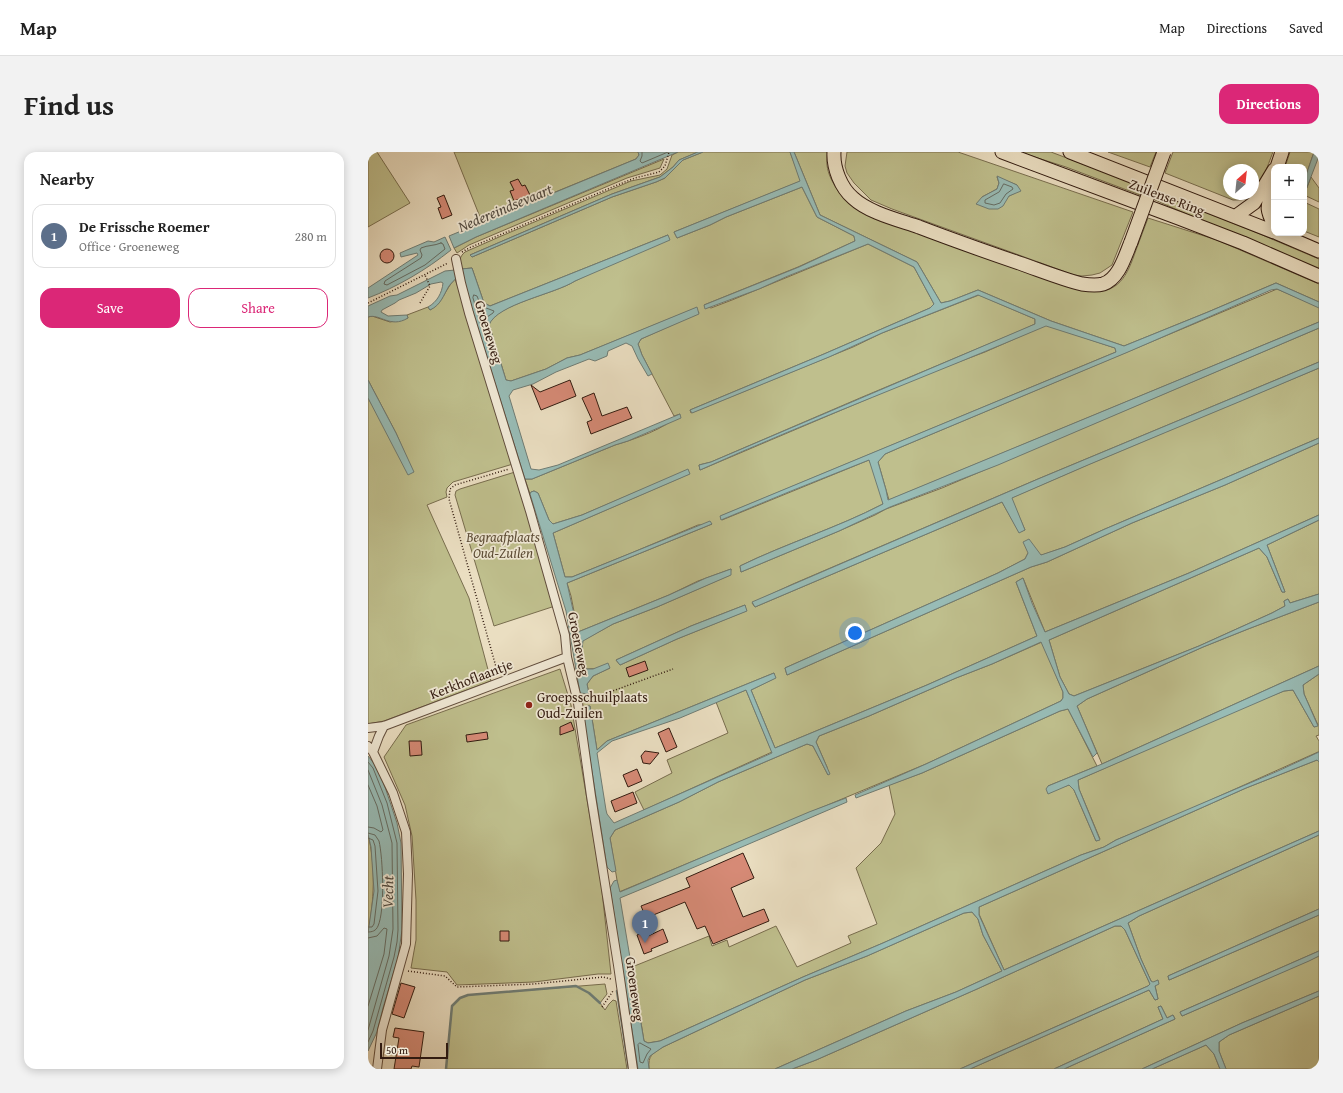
<!DOCTYPE html>
<html lang="en">
<head>
<meta charset="utf-8">
<style>
  :root { --surface:#fff; --page:#f2f2f2; --text:#222; --muted:#767676; --line:#e0e0e0; --accent:#db2777 }
  body { margin:0; font-family:"Gentium Book Plus",serif; background:var(--page); color:var(--text) }
  .controls { position:absolute; right:12px; top:12px; display:grid; overflow:hidden; border-radius:8px; box-shadow:0 2px 10px #0003 }
  .controls button { width:36px; height:36px; display:grid; place-items:center; padding:0; border:0; border-bottom:1px solid var(--line); background:var(--surface); color:var(--text); font:20px sans-serif }
  .compass { position:absolute; left:855px; top:12px; width:36px; height:36px; border-radius:50%; background:var(--surface); box-shadow:0 2px 10px #0003; rotate:27deg }
  .scale { position:absolute; left:12px; bottom:10px; width:68px; box-sizing:border-box; padding-left:4px; border:2px solid #321b10; border-top:0; font-size:11px; line-height:14px; white-space:nowrap; color:#321b10; -webkit-text-stroke:3px #f1ead7; paint-order:stroke }
  .you { position:absolute; left:487px; top:481px; width:14px; height:14px; margin:-10px; border:3px solid #fff; border-radius:50%; background:#1a73e8; box-shadow:0 0 0 6px #1a73e833 }
  .badge { display:grid; place-items:center; width:26px; height:26px; border-radius:50%; background:var(--accent); color:#fff; font-size:13px; font-weight:700 }
  .pin { position:absolute; translate:-50% -33px; filter:drop-shadow(0 1px 2px #0008) }
  .pin::after { content:''; position:absolute; top:21px; width:14px; height:12px; background:inherit; clip-path:polygon(0 0,100% 0,50% 100%) }
  .list { margin:0; padding:0; list-style:none }
  h2 { display:flex; justify-content:space-between; align-items:center; height:52px; margin:0; padding:0 16px; font-size:17px }
  h2 small { font-size:13px; font-weight:400; color:var(--muted) }
  .list li { display:grid; grid-template-columns:26px 1fr auto; gap:12px; align-items:center; box-sizing:border-box; height:64px; margin:0 8px 8px; padding:0 8px; border:1px solid var(--line); border-radius:12px }
  .list b { display:block; font-size:15px; white-space:nowrap }
  .list p { margin:0; font-size:13px; white-space:nowrap; color:var(--muted) }
  .list em { font-size:13px; font-style:normal; color:var(--muted) }
  .actions { display:flex; gap:8px; padding:12px 16px }
  .actions a { flex:1; padding:9px 0; border:1px solid var(--accent); border-radius:12px; text-align:center; font-size:14px; color:var(--accent) }
  .actions .main { background:var(--accent); color:#fff }
  .map { position:relative; flex:none; width:951px; height:917px; overflow:hidden; border-radius:12px }
  header { display:flex; align-items:center; gap:24px; box-sizing:border-box; height:56px; padding:0 20px; background:var(--surface); border-bottom:1px solid var(--line) }
  header strong { font-size:19px }
  nav { display:flex; gap:22px; margin-inline-start:auto; font-size:14px }
  .intro { display:flex; align-items:center; justify-content:space-between; box-sizing:border-box; height:96px; padding:0 24px }
  h1 { margin:0; font-size:28px }
  .button { padding:10px 18px; border-radius:12px; background:var(--accent); color:#fff; font-size:14px; font-weight:700 }
  main { display:flex; gap:24px; padding:0 24px }
  aside { flex:1; background:var(--surface); border-radius:12px; box-shadow:0 2px 10px #0003 }
  .map>svg:first-child { display:block }
  .green { fill:#bfbf8d; stroke:#786d4e; fill-rule:evenodd }
  .water { fill:#98bcb6; stroke:#6f7c74; fill-rule:evenodd }
  .lines { fill:none; stroke-linecap:round; stroke-linejoin:round }
  .shore { stroke:#656c63; stroke-width:1 }
  .stream { stroke:#6f7c74; stroke-width:2.5 }
  .building { fill:#d68a76; stroke:#321b10 }
  .minor-casing { stroke:#604c3c; stroke-width:10 }
  .primary-casing { stroke:#321b10; stroke-width:15 }
  .path { stroke:#321b10; stroke-width:1.5; stroke-dasharray:1 2; stroke-linecap:butt }
  .minor { stroke:#f1ead7; stroke-width:8 }
  .primary { stroke:#eadec1; stroke-width:13 }
  .primary-bridge-casing { stroke:#321b10; stroke-width:15; stroke-linecap:butt }
  .primary-bridge { stroke:#eadec1; stroke-width:13 }
  .poi-dot { fill:#8f2418; stroke:#f1ead7; stroke-width:1.5 }
  .labels { text-anchor:middle; stroke-width:3.5; stroke-linejoin:round; paint-order:stroke }
  .street-label { font-size:14px; fill:#321b10; stroke:#f1ead7 }
  .park-label { font-size:14px; font-style:italic; fill:#5c4c36; stroke:#f1ead7 }
  .poi-label { font-size:14px; fill:#321b10; stroke:#f1ead7; text-anchor:start }
  .water-label { font-size:15px; font-style:italic; fill:#514b42; stroke:#f1ead7 }
</style>
</head>
<body>
<header>
<strong>Map</strong>
<nav><a>Map</a><a>Directions</a><a>Saved</a></nav>
</header>
<div class="intro"><h1>Find us</h1><a class="button">Directions</a></div>
<main>
<aside>
<h2>Nearby<small></small></h2>
<ul class="list">
<li><span class="badge" style="background:#5c6f8a">1</span><div><b>De Frissche Roemer</b><p>Office · Groeneweg</p></div><em>280 m</em></li>
</ul>
<div class="actions"><a class="main">Save</a><a>Share</a></div>
</aside>
<div class="map">
<svg width="951" height="917" viewBox="0 0 951 917">
  <rect width="100%" height="100%" fill="#eadec1"/>
  <filter id="stains"><feTurbulence type="fractalNoise" baseFrequency=".005" numOctaves="4"/><feColorMatrix values="0 0 0 0 .2 0 0 0 0 .09 0 0 0 0 .02 0 0 0 .5 -.17"/></filter>
  <radialGradient id="worn" r=".72"><stop offset=".6" stop-color="#630" stop-opacity="0"/><stop offset="1" stop-color="#630" stop-opacity=".3"/></radialGradient>
  <path class="green" d="M0 0H9L42 51 0 75Z
    M86 0H270L271 3 268 7 114 70Z
    M310 0H330L311 8 305 15 292 25 244 42 102 103 104 105 244 45 288 30 297 26 315 8 335 0H422L433 29 306 80 309 86 342 73 358 65 434 35 449 65 486 84 487 89 430 115 336 153 343 156 364 148 500 92 546 115 566 152 562 156 456 202 322 258 323 261 485 195 514 181 611 143 667 167V172L654 178 492 246 343 310 331 313 332 318 556 223 617 200 678 173 747 196 748 200 353 364 354 368 501 308 510 328 515 352C469 376 419 391 372 414L373 420 471 379 507 363 518 357 574 336 951 176V210L670 327 425 432 384 451 387 455 634 350 651 380 657 378 643 346C745 301 848 259 951 216V286L737 377 697 395 674 403 660 401 657 407 630 421 417 516 419 523 663 415 679 410 764 371 857 333 951 291V363L821 421 677 480 655 426 648 430 669 484 559 533 407 596 383 538 407 526 406 521 239 589 229 598 222 554H218L215 557 212 541 221 542 219 532 225 524 242 516 218 517 214 497V489L245 472 289 455 362 423 363 417 330 429 301 443 210 480 203 444 199 431 344 372 330 373 261 402 204 425H197L185 381 321 322 320 318 214 363 185 372 181 368 170 341 166 339 163 340 162 342 157 327H164L247 293C267 287 297 277 312 262L306 264 274 203 270 192 273 187 331 161 328 156 212 203 199 206 178 217 143 229 138 228 121 172C129 152 187 142 207 129L300 83 122 154 116 151 104 116 93 117C91 110 91 105 97 100L131 85 263 29 292 23 299 17 304 3ZM377 453 378 459 309 487 252 513 248 508 323 474Z
    M426 0H460C455 18 466 35 478 48L719 139C751 143 759 124 768 98 772 87 776 77 780 66L849 88 951 132V150L908 131 840 160 756 194 683 169 610 138 582 149 573 151 549 110 452 63Z
    M479 0H590L765 60 744 113 732 121 724 123 714 124 706 123 524 57 503 48 486 31 479 21 477 14ZM629 25 649 33 647 41 641 44 614 45 629 37 631 31Z
    M651 0H683L775 35 772 43 698 15Z
    M740 0H788L782 15Z
    M805 0H905C900 12 892 40 881 46 876 48 870 48 865 48L797 21ZM861 18H885V42H861Z
    M922 0H946L936 29V15H917Z
    M296 7 292 16 259 26 101 93 89 101 86 96 108 85Z
    M943 25 951 36V50L936 43Z
    M790 41 892 82 951 107V121L787 48Z
    M936 50 951 57V85L936 79Z
    M87 127 103 173 145 312 85 330 79 336 78 340 79 345 59 353 101 446 123 529 16 569 0 572V246L45 320 28 281 0 228V165L4 164 22 170 40 166 39 163 60 155 62 158C75 151 77 137 87 127Z
    M909 137 951 155V170L521 348 510 310 517 302 533 295Z
    M147 320 187 454 126 474 87 343 88 339 92 337Z
    M951 368V442L922 451 920 447 916 449 917 454 904 461 831 494 706 544 701 542 692 525 681 488 891 396 899 405 914 440H917L899 393Z
    M951 450V514L734 612 709 554 719 547 835 495 880 477Z
    M674 490 695 540V546L693 549 558 612 251 740 242 686 247 678 311 650 350 630 439 592 445 594 460 623 459 615 448 590 451 584 501 564 588 526 624 512Z
    M192 517 203 553 233 730 243 822H230L166 830 89 833 79 820 43 816 48 788V748L44 684 37 653 16 605 38 573Z
    M951 522V583L948 584 951 589V600H950L809 663 748 688 736 695 713 703 515 791 435 825 292 889 280 891 276 889 264 815 341 784 344 794 359 788 361 795 408 774 429 815 483 791 480 784 509 772 488 716 513 691 527 662 521 633 554 621 692 559 700 557 729 614 680 634 695 635 701 633 706 638 728 689 732 687 711 637 710 628 873 556 916 539 925 538 946 575 950 573 936 542 935 533Z
    M378 538 404 600 276 658 267 640 304 621 299 608 360 581 348 550Z
    M949 608 951 610V679L636 818 611 762V755L878 636Z
    M0 682C8 715 6 749 0 781Z
    M951 683V757L800 824 801 828 951 763V799L812 860 814 864 951 804V839L874 871 774 917H696L807 867 805 863 799 866 793 854 790 855 795 867 686 917H602L781 838 787 848 790 847 787 834 790 828 785 831 783 829 773 807 760 771 771 764Z
    M604 760 610 767 615 783 634 819 588 840 538 859 407 917H281C280 903 284 902 295 895L437 828 499 804 596 761Z
    M747 774H753L757 778 782 832 780 834 592 917H424L448 908 609 837Z
    M237 832 239 842 232 851 237 858 241 852 245 848 248 849 259 917H78L84 854 92 846 100 843Z
    M951 844V916L948 917H858L851 899V890L861 883Z
    M838 893 846 902 852 917H784Z"/>
  <path class="water" d="M270 0H310L108 85 86 96 81 84 268 7 271 3Z
    M330 0H335L315 8 297 26 288 30 244 45 104 105 102 103 244 42 292 25 305 15 311 8Z
    M422 0H426L452 63 549 110 573 151 582 149 610 138 683 169 756 194 840 160 908 131 951 150V156L909 137 903 138 760 200 533 295 517 302 510 310 518 338 520 348 951 170V176L630 313 522 355 471 379 373 420 372 414C419 391 469 376 515 352L501 308 423 339 353 368 352 364 748 200 747 196 678 174C563 223 446 267 332 318L331 313 343 310 667 172V167L610 143 514 181 461 205 324 261 322 258 456 202 562 156 566 152 546 115 500 92 420 124 391 137 337 157 336 153 431 115 487 89 486 84 449 65 434 35 358 65 342 73 309 86 306 80 432 29Z
    M946 0H951V4L936 43V29Z
    M629 24 649 33 653 39 641 44 635 54 630 57H621L608 52 614 45 629 37 631 31Z
    M300 83 302 88 207 129C187 142 129 152 121 173L138 228 143 229 178 217 199 206 212 203 329 155 331 162 273 187 270 192 274 203 284 222 280 224 270 207 264 194 258 191 240 199 239 204 227 209 221 207 188 220 165 232 145 238 141 244 163 317 171 318 190 313 312 262 313 266 260 289 247 293 164 327H157L105 161 93 117 104 116 116 151 122 154Z
    M77 85 83 98C58 118 29 135 0 146V136L50 103 49 101 33 105 32 101 60 89 66 90Z
    M87 118 90 124C87 128 84 130 81 134 75 144 73 153 62 158L60 155C69 150 74 141 75 131L73 130 63 132 48 141 31 148 27 151 14 158 13 160 20 164 39 163 40 166C22 177 12 161 0 165V154L22 144 29 143 77 119Z
    M951 210V216C849 260 745 301 644 346L657 378 651 381 634 350 387 455 384 450 670 327Z
    M0 228 28 281 46 320 40 323 0 246Z
    M951 286V291L857 333 764 371 679 410 663 415 419 523 417 516 630 421 657 407 660 401 655 390 661 387 673 403 697 395 737 377Z
    M320 317 322 322 185 381 197 425H204L342 369 344 372 199 431 210 480 301 443 338 426 363 417V423L289 455 245 472 215 489 214 497 218 517H225L240 511 242 516 225 524 219 532 221 542 212 541 198 459 162 342 163 340 166 339 170 341 181 368 185 372 214 363Z
    M951 363V368L899 393 917 440H914L899 405 891 396 681 488 692 525 701 542 706 544 831 494 904 461 917 454 916 449 920 447 922 451 951 442V450L880 477 835 495 719 547 709 554 729 601 725 605 700 557 692 559 554 621 488 646 487 643 558 612 693 549 695 546V540L673 490 624 512 588 526 501 564 451 584 448 590 462 622 460 623 445 594 439 592 350 630 311 650 247 678 242 686 248 719 244 720 239 715 215 562V557L218 554H222L229 598 239 589 406 521 408 526 383 538 407 596 559 533 669 484 648 430 655 426 664 451 677 480 821 421ZM378 538 404 601 246 671 239 662 238 658 229 601 244 589 312 566Z
    M377 453 379 459 309 487 252 513 248 508 323 474Z
    M951 514V522L935 533 936 542 950 574 946 575 925 538 916 539 710 628 711 637 732 688 728 689 706 638 701 633 680 642 678 637 680 634 734 612Z
    M951 600V610L949 608 878 636 611 755V763L636 818 951 679V683L771 764 760 771 773 807 783 829 785 830 790 828 791 832 787 834 790 847 787 848 781 838 602 917H592L780 834 782 832 757 778 753 774H747L609 837 448 908 424 917H407L538 859 588 840 634 819 615 783 610 767 604 760 596 761 499 804 437 828 295 895 282 904 280 908 281 917H270L242 736 246 729 249 728 252 740 441 660 478 646 479 650C404 682 328 715 252 746L276 889 280 891 292 889 435 825 515 791 713 703 736 695 748 688 910 619Z
    M0 604 8 614 17 635 29 671 33 691 34 778 30 806 15 856 9 880 0 899V781L6 739 3 695 0 682Z
    M951 757V763L801 828 800 824Z
    M951 799V804L941 809 814 864 812 860Z
    M951 839V844L861 883 851 890V899L858 917H852L846 902 838 893 784 917H774L874 871Z
    M793 854 799 866 805 863 807 867 696 917H686L795 867 790 855Z"/>
  <g class="lines">
    <path class="shore" d="M274 0V4L272 9 274 11 300 0
      M636 32 644 35 645 37 638 42 632 51 626 53 617 51V48L631 40Z
      M73 91 75 92 77 97 57 113 19 133 16 132 17 129 53 106 54 103 52 98 53 96C60 93 66 94 73 91Z
      M106 143 109 144 113 154 126 159 125 161 119 165 115 174 113 173 105 146Z
      M0 610 5 616 19 651 29 691 30 778 29 790 26 805 5 879 0 890
      M0 618 14 653 24 691 25 777 21 804 0 878
      M0 633 9 654 15 678 13 680 6 676 0 675
      M0 681 7 683 11 689C15 706 17 759 10 774 8 779 4 780 0 780
      M0 686 5 688 7 694 10 739 6 772 4 775H0
      M0 786 9 784 16 776 19 777 16 802 0 854
      M272 891 283 897 279 902 275 911 272 910 270 893Z"/>
    <path class="stream" d="M249 839 261 917
      M78 917 84 854 92 846 100 843 208 834 221 841 232 851"/>
  </g>
  <path class="building" d="M150 27 154 34 157 33 162 43 146 49 142 39 146 38 142 30Z
    M76 43 84 63 74 67 70 56 73 55 69 46Z
    M12 104a7 7 0 1 1 14 0a7 7 0 1 1-14 0Z
    M202 228 208 244 173 258 163 233 172 240Z
    M226 241 234 264 259 255 264 266 223 282 219 270 224 268 214 246Z
    M277 509 280 518 261 525 258 516Z
    M203 570 206 578 192 583V575Z
    M301 576 309 595 298 600 290 581Z
    M119 580 120 587 99 590 98 583Z
    M41 589H53L54 603 42 604Z
    M277 599 291 601 282 612 275 611 273 604Z
    M269 617 274 629 260 635 255 623Z
    M265 640 269 651 247 660 243 649Z
    M375 701 386 726 363 736 375 765 396 757 401 769 345 792 337 774 329 777 317 750 278 766 273 754 322 735 318 726Z
    M295 777 300 790 283 797 284 799 276 802 269 783 276 780 278 785Z
    M132 779H141V789H132Z
    M33 831 47 835 36 866 24 862Z
    M27 876 56 880 51 915 44 914 43 917H26L31 886 25 885Z"/>
  <g class="lines">
    <defs>
      <path id="minor" d="M88 107 93 131 101 161 162 359 197 483 199 505 210 551 223 644 250 813 265 917
        M0 576 16 574 199 505
        M0 594 5 600 25 641 38 680 40 722 38 792 14 878 9 917
        M5 600 11 584 16 574"/>
      <path id="primary" d="M466 0C465 16 473 36 485 46 501 61 531 68 551 75 585 88 619 100 654 112 674 119 694 127 714 132 721 133 728 134 735 132 751 127 757 104 763 90
        M634 0 813 67 875 91 951 124
        M702 0 906 80
        M909 15 914 0
        M906 33C902 54 895 51 906 73
        M868 64 886 51 906 18
        M909 81 951 99"/>
    </defs>
    <use href="#minor" class="minor-casing"/>
    <use href="#primary" class="primary-casing"/>
    <path class="path" d="M94 100 101 96 247 34 267 26 291 20 297 14 301 0
      M0 151 80 111
      M52 151 62 134 57 123
      M130 522 81 347 82 337 87 333 141 317
      M217 549 305 517
      M40 819 77 824 89 835 166 832 235 825 243 827
      M234 855 245 839"/>
    <use href="#minor" class="minor"/>
    <use href="#primary" class="primary"/>
    <defs>
      <path id="primary-bridge" d="M763 90 796 0"/>
    </defs>
    <use href="#primary-bridge" class="primary-bridge-casing"/>
    <use href="#primary-bridge" class="primary-bridge"/>
  </g>
  <circle class="poi-dot" cx="161" cy="553" r="4"/>
  <g class="labels">
    <g class="street-label">
      <text transform="translate(799 45) rotate(21)" y="5">Zuilense Ring</text>
      <text transform="translate(121 180) rotate(73)" y="5">Groeneweg</text>
      <text transform="translate(211 492) rotate(79)" y="5">Groeneweg</text>
      <text transform="translate(103 527) rotate(-21)" y="5">Kerkhoflaantje</text>
      <text transform="translate(267 837) rotate(82)" y="5">Groeneweg</text>
    </g>
    <g class="park-label">
      <text x="135" y="390">Begraafplaats<tspan x="135" dy="16">Oud-Zuilen</tspan></text>
    </g>
    <g class="poi-label">
      <text x="169" y="550">Groepsschuilplaats<tspan x="169" dy="16">Oud-Zuilen</tspan></text>
    </g>
    <g class="water-label">
      <text transform="translate(137 56) rotate(-23)" y="5">Nedereindsevaart</text>
      <text transform="translate(20 740) rotate(-89)" y="5">Vecht</text>
    </g>
  </g>
  <rect width="100%" height="100%" filter="url(#stains)"/>
  <rect width="100%" height="100%" fill="url(#worn)"/>
</svg>
<div class="controls">
<button>+</button>
<button>−</button>
</div>
<svg class="compass" viewBox="-18 -18 36 36"><path d="M0-13l5 13h-10z" fill="#e53935"/><path d="M0 13l5-13h-10z" fill="#767676"/></svg>
<div class="scale">50 m</div>
<div class="you"></div>
<div class="pin badge" style="left:277px;top:791px;background:#5c6f8a">1</div>
</div>
</main>
</body>
</html>
